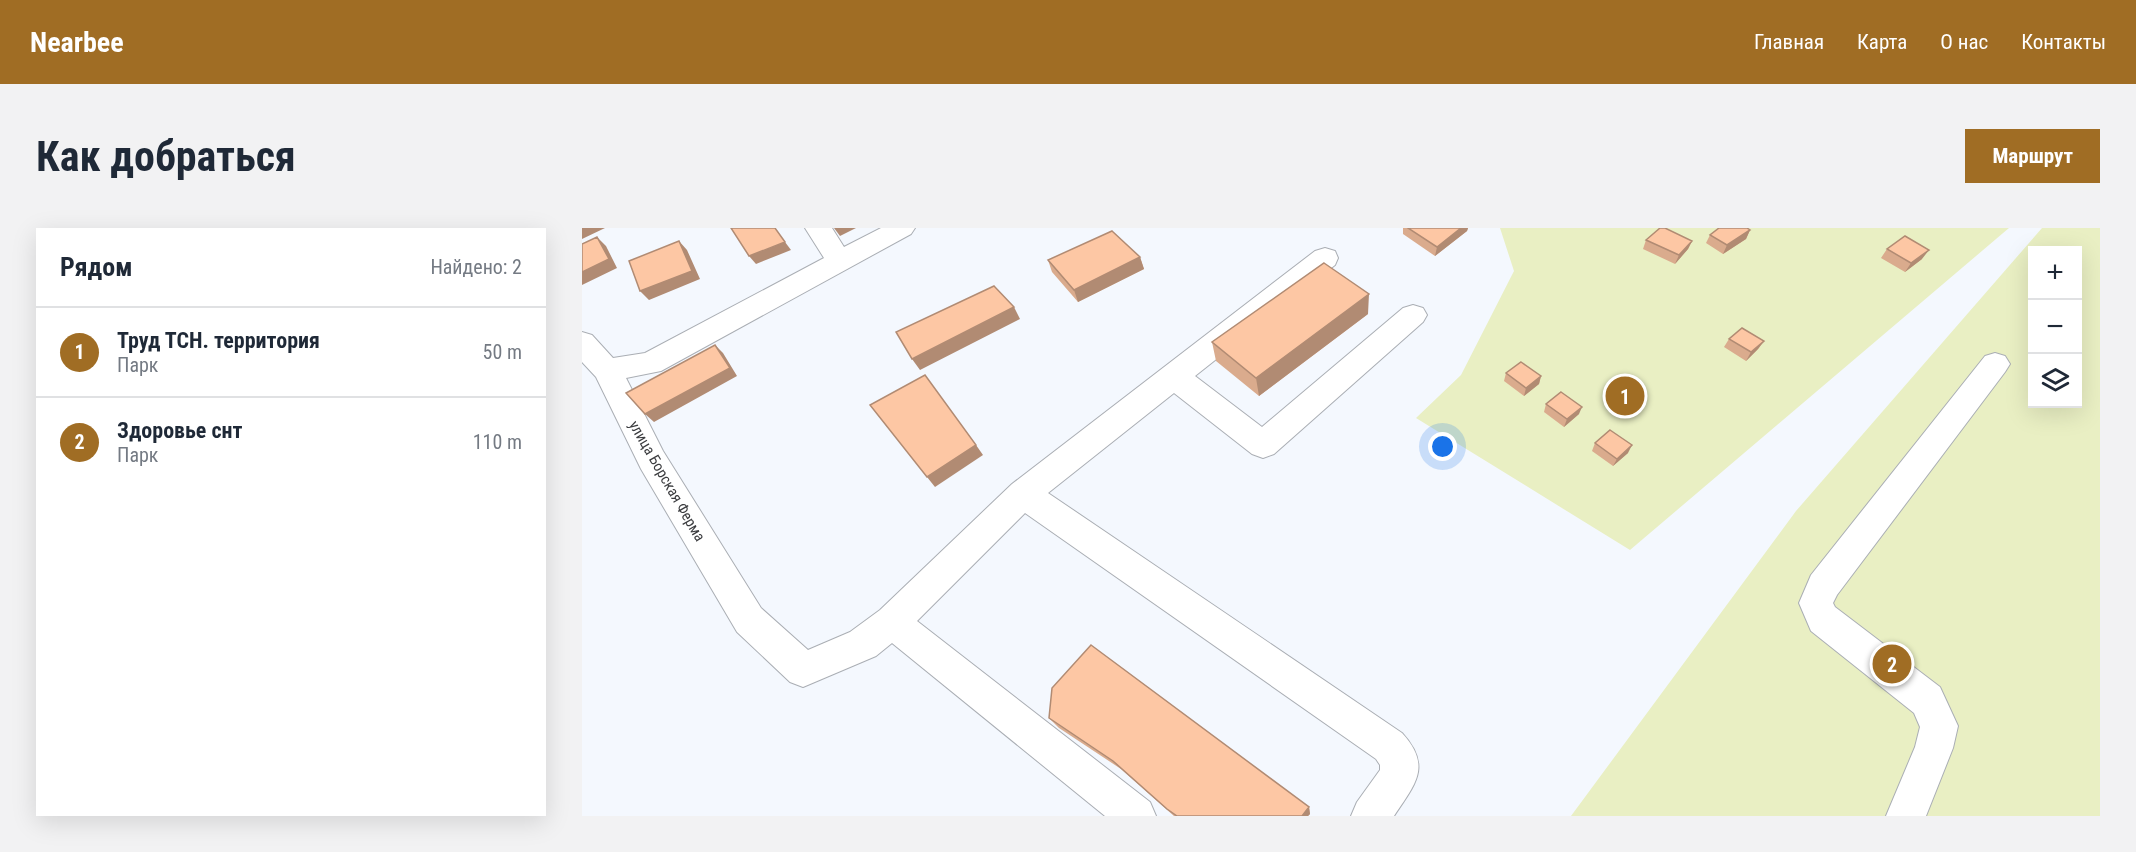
<!DOCTYPE html>
<html lang="ru">
<head>
<meta charset="utf-8">
<style>
  :root { --surface:#fff; --page:#f2f2f3; --text:#1f2937; --muted:#747a83; --line:#e0e1e3; --accent:#a06d24 }
  body { margin:0; font-family:"Roboto Condensed",sans-serif; background:var(--page); color:var(--text) }
  .controls { position:absolute; right:18px; top:18px; display:grid; overflow:hidden; border-radius:0px; box-shadow:0 6px 24px #0002 }
  .controls button { width:54px; height:54px; display:grid; place-items:center; padding:0; border:0; border-bottom:2px solid var(--line); background:var(--surface); color:var(--text); font:30px sans-serif }
  .you { position:absolute; left:861px; top:219px; width:21px; height:21px; margin:-15px; border:4px solid #fff; border-radius:50%; background:#1a73e8; box-shadow:0 0 0 9px #1a73e833 }
  .badge { display:grid; place-items:center; width:39px; height:39px; border-radius:50%; background:var(--accent); color:#fff; font-size:20px; font-weight:700 }
  .pin { position:absolute; translate:-50% -50%; border:3px solid #fff; box-shadow:0 2px 6px #0006 }
  .list { margin:0; padding:0; list-style:none }
  h2 { display:flex; justify-content:space-between; align-items:center; height:78px; margin:0; padding:0 24px; font-size:26px }
  h2 small { font-size:20px; font-weight:400; color:var(--muted) }
  .list li { display:grid; grid-template-columns:39px 1fr auto; gap:18px; align-items:center; box-sizing:border-box; height:90px; padding:0 24px; border-top:2px solid var(--line) }
  .list b { display:block; font-size:22px; white-space:nowrap }
  .list p { margin:0; font-size:20px; white-space:nowrap; color:var(--muted) }
  .list em { font-size:20px; font-style:normal; color:var(--muted) }
  .icon { flex:none; width:33px; height:33px; fill:none; stroke:currentColor; stroke-width:2; stroke-linecap:round; stroke-linejoin:round }
  .map { position:relative; flex:none; width:1518px; height:588px; overflow:hidden; border-radius:0px }
  header { display:flex; align-items:center; gap:36px; box-sizing:border-box; height:84px; padding:0 30px; background:var(--accent); color:#fff }
  header strong { font-size:28px }
  nav { display:flex; gap:33px; margin-inline-start:auto; font-size:21px }
  .intro { display:flex; align-items:center; justify-content:space-between; box-sizing:border-box; height:144px; padding:0 36px }
  h1 { margin:0; font-size:42px }
  .button { padding:15px 27px; border-radius:0px; background:var(--accent); color:#fff; font-size:21px; font-weight:700 }
  main { display:flex; gap:36px; padding:0 36px }
  aside { flex:1; background:var(--surface); border-radius:0px; box-shadow:0 6px 24px #0002 }
  .map>svg:first-child { display:block }
  .green { fill:#e9efc3; fill-rule:evenodd }
  .lines { fill:none; stroke-linecap:round; stroke-linejoin:round }
  .minor-casing { stroke:#aaaeb4; stroke-width:2 }
  .minor { fill:#fff; fill-rule:evenodd }
  .wall { fill:#daab8d }
  .shaded-wall { fill:#b18b73 }
  .building { fill:#fdc7a4; stroke:#b18b73; stroke-width:1.5 }
  .labels { text-anchor:middle; stroke-width:6; stroke-linejoin:round; paint-order:stroke }
  .street-label { font-size:15px; fill:#3b3c3f; stroke:#fff }
</style>
</head>
<body>
<header>
<strong>Nearbee</strong>
<nav><a>Главная</a><a>Карта</a><a>О нас</a><a>Контакты</a></nav>
</header>
<div class="intro"><h1>Как добраться</h1><a class="button">Маршрут</a></div>
<main>
<aside>
<h2>Рядом<small>Найдено: 2</small></h2>
<ul class="list">
<li><span class="badge">1</span><div><b>Труд ТСН. территория</b><p>Парк</p></div><em>50 m</em></li>
<li><span class="badge">2</span><div><b>Здоровье снт</b><p>Парк</p></div><em>110 m</em></li>
</ul>
</aside>
<div class="map">
<svg width="1518" height="588" viewBox="0 0 1518 588">
  <rect width="100%" height="100%" fill="#f4f8fe"/>
  <path class="green" d="M918 0H1427L1048 322 834 190 879 147 932 43Z
    M1460 0H1518V588H989L1214 283ZM1450 22H1496V176H1450Z"/>
  <g class="lines">
    <defs>
      <path id="minor" d="M223 0H250L262 19 299 0H333L329 6 79 143 44 150 81 223 179 380 226 422 268 404 298 382 430 256 733 23 743 20 753 23 756 30 753 37 613 148 680 199 821 80 831 77 841 80 845 87 841 94 692 226 681 230 670 226 592 165 466 265 820 505C850 538 834 555 812 588H769L775 574 798 542V537L794 531 443 285 335 393 568 574 574 588H523L310 415 294 428 221 459 208 454 155 404 59 241 14 149 0 134V104L10 107 31 130 63 125 242 30Z
        M1413 125 1423 128 1428 136 1423 144 1255 367 1251 375 1253 379 1358 459 1376 498 1371 520 1344 588H1304L1333 519 1338 499 1332 485 1229 403 1217 375 1229 347 1403 128Z"/>
    </defs>
    <use href="#minor" class="minor-casing"/>
    <use href="#minor" class="minor"/>
  </g>
  <path class="wall" d="M821 0H886L885 3 853 28 821 6Z
    M1168 2 1164 11 1141 26 1124 15 1128 7Z
    M1064 12 1110 13 1106 21 1093 36 1061 21Z
    M1305 21 1340 31 1323 44 1299 30Z
    M558 29 562 41 496 74 470 44 466 32Z
    M786 86 677 168 634 133 630 114Z
    M1147 111 1182 113 1176 121 1164 133 1142 119Z
    M924 145 959 148 957 156 942 168 922 153Z
    M964 176 997 186 982 199 962 184Z
    M1013 215 1046 225 1031 238 1010 223Z
    M467 490 727 579 728 586 726 588H592L539 541 477 500Z"/>
  <path class="shaded-wall" d="M0 0H23L0 11Z
    M252 0H274L258 8Z
    M879 0H886L885 3 853 28 855 19Z
    M1168 2 1164 11 1141 26 1145 17Z
    M15 9 24 18 35 40 0 57V44Z
    M97 13 105 22 118 51 67 72 58 63Z
    M1110 13 1106 21 1093 36 1097 27Z
    M203 14 209 22 174 36 167 28Z
    M1347 22 1340 31 1323 44 1329 35Z
    M558 29 562 41 496 74 492 62Z
    M787 66 786 86 677 168 674 150Z
    M432 79 438 91 338 142 330 131Z
    M1182 113 1176 121 1164 133 1169 124Z
    M133 117 141 125 155 148 72 194 63 186Z
    M959 148 957 156 942 168 944 160Z
    M1000 179 997 186 982 199 985 191Z
    M394 217 401 227 353 259 345 249Z
    M1050 217 1046 225 1031 238 1035 231Z
    M727 579 728 586 726 588H720Z"/>
  <path class="building" d="M149 0H193L203 14 167 28Z
    M826 0H879L855 19Z
    M1078 0H1083L1110 13 1097 27 1064 12Z
    M1137 0H1165L1168 2 1145 17 1128 7Z
    M530 3 558 29 492 62 466 32Z
    M1323 8 1347 22 1329 35 1305 21Z
    M15 9 27 31 0 44V16Z
    M97 13 110 43 58 63 47 33Z
    M742 35 787 66 674 150 630 114Z
    M412 58 432 79 330 131 314 104Z
    M1160 100 1182 113 1169 124 1147 111Z
    M133 117 148 140 63 186 44 165Z
    M939 134 959 148 944 160 924 145Z
    M343 147 394 217 345 249 288 177Z
    M979 164 1000 179 985 191 964 176Z
    M1028 202 1050 217 1035 231 1013 215Z
    M509 417 727 579 720 588H595L585 581 531 533 467 490 470 460Z"/>
  <g class="labels">
    <g class="street-label">
      <text transform="translate(85 253) rotate(60)" y="5">улица Борская Ферма</text>
    </g>
  </g>
</svg>
<div class="controls">
<button>+</button>
<button>−</button>
<button><svg class="icon" aria-label="layers" viewBox="0 0 24 24"><path d="M12 4l9 5-9 5-9-5zM3 14l9 5 9-5"/></svg></button>
</div>
<div class="you"></div>
<div class="pin badge" style="left:1043px;top:168px">1</div>
<div class="pin badge" style="left:1310px;top:436px">2</div>
</div>
</main>
</body>
</html>
